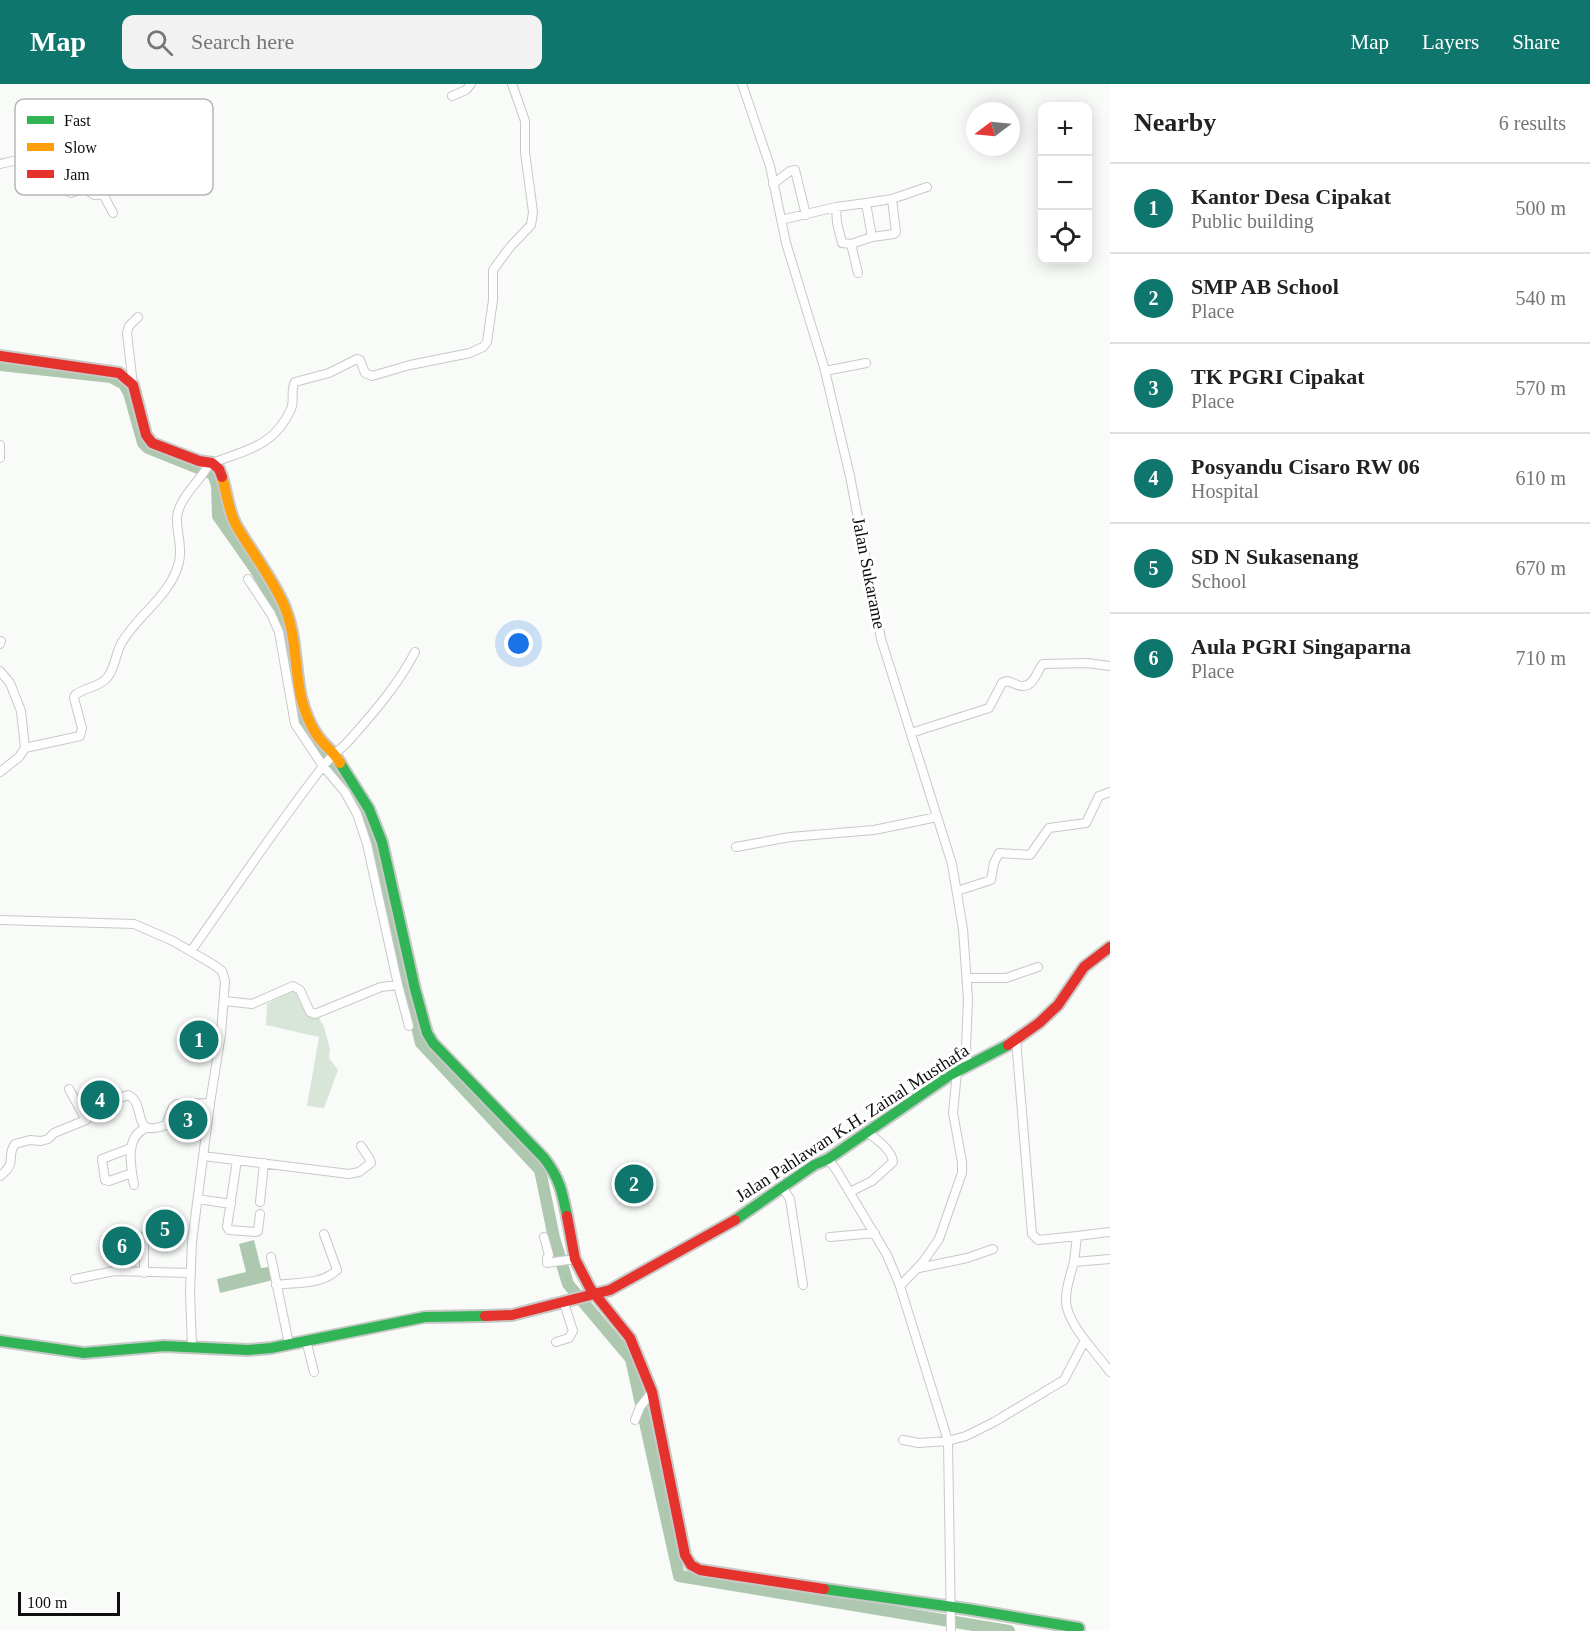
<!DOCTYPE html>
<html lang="en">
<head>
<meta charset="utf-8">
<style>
  :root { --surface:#fff; --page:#f2f2f2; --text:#222; --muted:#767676; --line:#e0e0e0; --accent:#0f766e }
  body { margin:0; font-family:"Times New Roman",serif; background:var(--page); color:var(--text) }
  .controls { position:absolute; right:18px; top:18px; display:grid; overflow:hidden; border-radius:12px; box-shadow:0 3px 15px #0003 }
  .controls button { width:54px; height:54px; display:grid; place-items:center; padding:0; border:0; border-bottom:2px solid var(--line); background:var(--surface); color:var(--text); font:30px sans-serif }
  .compass { position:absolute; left:966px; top:18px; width:54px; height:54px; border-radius:50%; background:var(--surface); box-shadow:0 3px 15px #0003; rotate:254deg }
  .scale { position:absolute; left:18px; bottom:15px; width:102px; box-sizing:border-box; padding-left:6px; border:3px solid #0d0e0d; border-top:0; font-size:16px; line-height:21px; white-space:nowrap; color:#0d0e0d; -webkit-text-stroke:4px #fff; paint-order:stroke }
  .you { position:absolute; left:519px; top:560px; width:21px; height:21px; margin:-15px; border:4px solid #fff; border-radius:50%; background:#1a73e8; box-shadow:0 0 0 9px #1a73e833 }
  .badge { display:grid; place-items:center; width:39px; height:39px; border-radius:50%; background:var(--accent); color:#fff; font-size:20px; font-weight:700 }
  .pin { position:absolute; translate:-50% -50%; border:3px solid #fff; box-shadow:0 2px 6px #0006 }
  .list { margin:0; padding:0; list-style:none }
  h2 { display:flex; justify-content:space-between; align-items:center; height:78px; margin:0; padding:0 24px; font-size:26px }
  h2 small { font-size:20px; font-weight:400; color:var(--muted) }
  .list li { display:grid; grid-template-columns:39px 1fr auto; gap:18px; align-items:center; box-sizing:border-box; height:90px; padding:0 24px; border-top:2px solid var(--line) }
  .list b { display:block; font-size:22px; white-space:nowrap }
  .list p { margin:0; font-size:20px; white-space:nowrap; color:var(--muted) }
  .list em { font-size:20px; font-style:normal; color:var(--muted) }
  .icon { flex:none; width:33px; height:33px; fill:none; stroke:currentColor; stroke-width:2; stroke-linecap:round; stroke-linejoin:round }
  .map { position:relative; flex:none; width:1110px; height:1547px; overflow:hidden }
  header { display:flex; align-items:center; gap:36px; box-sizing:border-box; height:84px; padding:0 30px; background:var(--accent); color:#fff }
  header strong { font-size:28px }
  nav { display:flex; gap:33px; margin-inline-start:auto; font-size:21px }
  .search { width:420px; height:54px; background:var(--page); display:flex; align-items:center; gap:15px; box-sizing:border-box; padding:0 21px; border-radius:12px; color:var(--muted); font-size:22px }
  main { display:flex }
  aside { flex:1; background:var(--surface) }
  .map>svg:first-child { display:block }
  .green { fill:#d7e6d8 }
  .water { fill:#aec8b0 }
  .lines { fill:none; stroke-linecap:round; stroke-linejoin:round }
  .river { stroke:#aec8b0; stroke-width:12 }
  .street-casing { stroke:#c7c9c7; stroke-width:10 }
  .fast-casing { stroke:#c7c9c7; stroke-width:14 }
  .slow-casing { stroke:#c7c9c7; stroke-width:14 }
  .jam-casing { stroke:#c7c9c7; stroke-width:14 }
  .street { stroke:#fefefe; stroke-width:8 }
  .fast { stroke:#30b455; stroke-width:10 }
  .slow { stroke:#ff9f0a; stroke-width:10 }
  .jam { stroke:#e5322d; stroke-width:10 }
  .labels { text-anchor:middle; stroke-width:6; stroke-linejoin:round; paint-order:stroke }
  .street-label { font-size:18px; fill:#0d0e0d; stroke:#fff }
  .key { fill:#fff; stroke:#b6b7b6; stroke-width:1.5 }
  .key-label { font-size:16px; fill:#0d0e0d }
</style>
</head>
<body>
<header>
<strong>Map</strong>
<div class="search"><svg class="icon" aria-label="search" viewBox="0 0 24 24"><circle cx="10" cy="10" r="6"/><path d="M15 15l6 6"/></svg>Search here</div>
<nav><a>Map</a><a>Layers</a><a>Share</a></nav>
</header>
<main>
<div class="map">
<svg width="1110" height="1547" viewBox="0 0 1110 1547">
  <rect width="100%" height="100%" fill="#f8fbf8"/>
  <path class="green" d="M298 903 311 928 319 934 324 943 330 965 329 974 338 986 324 1024 307 1022 319 953 266 941 267 920Z"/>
  <path class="water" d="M254 1156 261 1184 269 1183 273 1196 220 1209 217 1195 246 1188 239 1160Z"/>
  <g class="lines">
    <path class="river" d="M0 281 111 293 124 300 129 309 143 359 148 364 213 390 217 401 218 432 256 486 282 531 286 545 296 621 300 636 363 724 421 959 540 1086 554 1154 568 1200 631 1275 679 1492 1009 1547"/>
    <defs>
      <path id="street" d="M742 0 770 82 786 159 824 283 850 392 881 555 952 780 963 845 968 915 966 963 968 982
        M452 12 466 6 471 0
        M0 80 13 77 17 78 35 91 41 104 58 103 71 109 84 104 94 111 103 110 113 129
        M773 100 790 87 795 86 806 131
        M866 119 892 115 927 103
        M781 136 836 123 866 119 872 153 851 160 842 159 837 139 836 123
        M872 153 894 150 896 148 892 115
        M851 160 858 189
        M825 287 866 279
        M133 301 127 249 129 242 138 233
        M0 361V374
        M212 379C246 366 274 363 291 325 295 316 290 306 295 298L329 289 357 275 360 276 365 289 372 292 410 281 470 269 483 263 487 258 493 216V186L510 163 531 141 533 128 525 68V37L512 0
        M248 495 271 530 279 548 295 640 323 682 345 708 357 730 367 760 398 901 409 942
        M0 560 1 557
        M0 587 10 599 21 627 25 664 19 673 0 688
        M911 649 989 624 1002 599 1007 597C1012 598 1018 602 1022 602 1034 603 1037 586 1043 580L1087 579 1110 582
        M25 664 80 652 82 644 74 614 75 611C85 603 98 604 107 594 115 585 115 571 121 560 136 532 171 512 179 478 183 462 176 448 177 433 179 414 199 398 208 382
        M736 763 790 753 874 746 937 733
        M957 807 991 796 994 779 999 769 1030 771 1049 744 1086 739 1099 712 1110 708
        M0 836 134 840 173 857 214 881 222 887 225 897 221 950 210 1019 192 1158 190 1208 192 1262
        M191 867C235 805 277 741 324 681 333 670 344 663 353 652 376 626 399 599 415 568
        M967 894H1006L1038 883
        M224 917 252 920 293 902 300 906 310 928 315 930 381 903 398 901
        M1016 955 1032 1150 1038 1156 1077 1152 1074 1178 1110 1175
        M69 1005 86 1036
        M131 1064 102 1075 105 1096 109 1097 132 1089
        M203 1072 349 1090 359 1088 371 1079 369 1074 361 1062
        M828 1075 837 1087 887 1171 900 1202 948 1357 951 1547
        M237 1076 227 1143 229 1146 256 1148 258 1147 260 1130
        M0 1092C19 1077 5 1074 15 1060L30 1056 41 1057 48 1055 54 1049 86 1036 104 1020 128 1011C148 1020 129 1055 166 1041L173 1023 177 1020 210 1019
        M134 1101C131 1082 124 1053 146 1044
        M782 1103 790 1115 803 1201
        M850 1108 872 1097 893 1078C892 1066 876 1054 866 1048
        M198 1115 231 1120
        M260 1118 264 1079
        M1077 1152 1110 1148
        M544 1153 549 1171 547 1174V1179L575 1175
        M830 1153 875 1149
        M271 1173 289 1260
        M1074 1178C1071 1190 1066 1202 1066 1215 1065 1239 1097 1269 1110 1288
        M919 1184 967 1174 993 1165
        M144 1189V1153
        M75 1195 114 1187 191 1189
        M276 1201C296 1198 322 1201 337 1186L324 1150
        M900 1202 923 1178 939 1155 962 1089V1078L953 1029 957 988
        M306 1256 314 1288
        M556 1258 569 1254 573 1247 564 1219
        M635 1336 640 1323 652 1308
        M903 1356 919 1359 948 1357 966 1352 994 1338 1064 1296 1085 1256"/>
      <path id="fast" d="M340 679 369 725 382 758 415 905 427 949 433 959 544 1074C560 1095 562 1107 567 1132
        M735 1136 814 1081 828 1075 950 991 1008 961
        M0 1257 84 1269 164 1262 248 1266 271 1264 425 1233 485 1232
        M824 1505 967 1525 1079 1544"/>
      <path id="slow" d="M222 393C227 409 228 426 236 441 251 467 270 491 283 519 297 550 294 581 301 613 304 626 311 644 320 655 326 663 335 669 340 679"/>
      <path id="jam" d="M0 272 119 289 133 301 146 351 152 359 199 377 212 379 219 385 222 393
        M1008 961 1039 939 1058 921 1084 883 1110 863
        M567 1132 575 1175 590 1204 630 1254 652 1308 685 1471 691 1481 700 1486 824 1505
        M485 1232 512 1231 610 1206 735 1136"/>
    </defs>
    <use href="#street" class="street-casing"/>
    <use href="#fast" class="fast-casing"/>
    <use href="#slow" class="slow-casing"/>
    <use href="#jam" class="jam-casing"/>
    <use href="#street" class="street"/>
    <use href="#fast" class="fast"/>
    <use href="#slow" class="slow"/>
    <use href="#jam" class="jam"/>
  </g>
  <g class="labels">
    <g class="street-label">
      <text transform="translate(869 489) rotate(79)" y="6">Jalan Sukarame</text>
      <text transform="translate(852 1039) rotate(-33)" y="6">Jalan Pahlawan K.H. Zainal Musthafa</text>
    </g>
  </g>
  <rect x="15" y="15" width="198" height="96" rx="9" class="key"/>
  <rect x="27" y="32" width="27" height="8" fill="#30b455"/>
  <rect x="27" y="59" width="27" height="8" fill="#ff9f0a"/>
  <rect x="27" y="86" width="27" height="8" fill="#e5322d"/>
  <g class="key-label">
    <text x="64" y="42">Fast</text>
    <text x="64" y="69">Slow</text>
    <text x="64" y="96">Jam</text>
  </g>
</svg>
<div class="controls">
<button>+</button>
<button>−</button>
<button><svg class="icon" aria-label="locate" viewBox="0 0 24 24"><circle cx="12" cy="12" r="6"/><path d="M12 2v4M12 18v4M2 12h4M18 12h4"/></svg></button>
</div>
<svg class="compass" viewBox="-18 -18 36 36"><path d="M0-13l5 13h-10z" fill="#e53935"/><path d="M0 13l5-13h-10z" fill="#767676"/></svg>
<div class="scale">100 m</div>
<div class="you"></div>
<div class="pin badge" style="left:199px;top:956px">1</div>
<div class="pin badge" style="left:634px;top:1100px">2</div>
<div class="pin badge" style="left:188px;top:1036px">3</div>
<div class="pin badge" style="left:100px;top:1016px">4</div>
<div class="pin badge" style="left:165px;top:1145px">5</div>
<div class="pin badge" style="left:122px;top:1162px">6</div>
</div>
<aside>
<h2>Nearby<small>6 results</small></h2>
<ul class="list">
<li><span class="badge">1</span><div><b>Kantor Desa Cipakat</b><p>Public building</p></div><em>500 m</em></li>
<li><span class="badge">2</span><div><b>SMP AB School</b><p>Place</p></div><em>540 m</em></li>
<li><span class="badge">3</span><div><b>TK PGRI Cipakat</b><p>Place</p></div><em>570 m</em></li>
<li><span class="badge">4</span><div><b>Posyandu Cisaro RW 06</b><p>Hospital</p></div><em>610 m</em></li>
<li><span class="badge">5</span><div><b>SD N Sukasenang</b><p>School</p></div><em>670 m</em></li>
<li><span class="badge">6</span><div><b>Aula PGRI Singaparna</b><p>Place</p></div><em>710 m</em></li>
</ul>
</aside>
</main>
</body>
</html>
